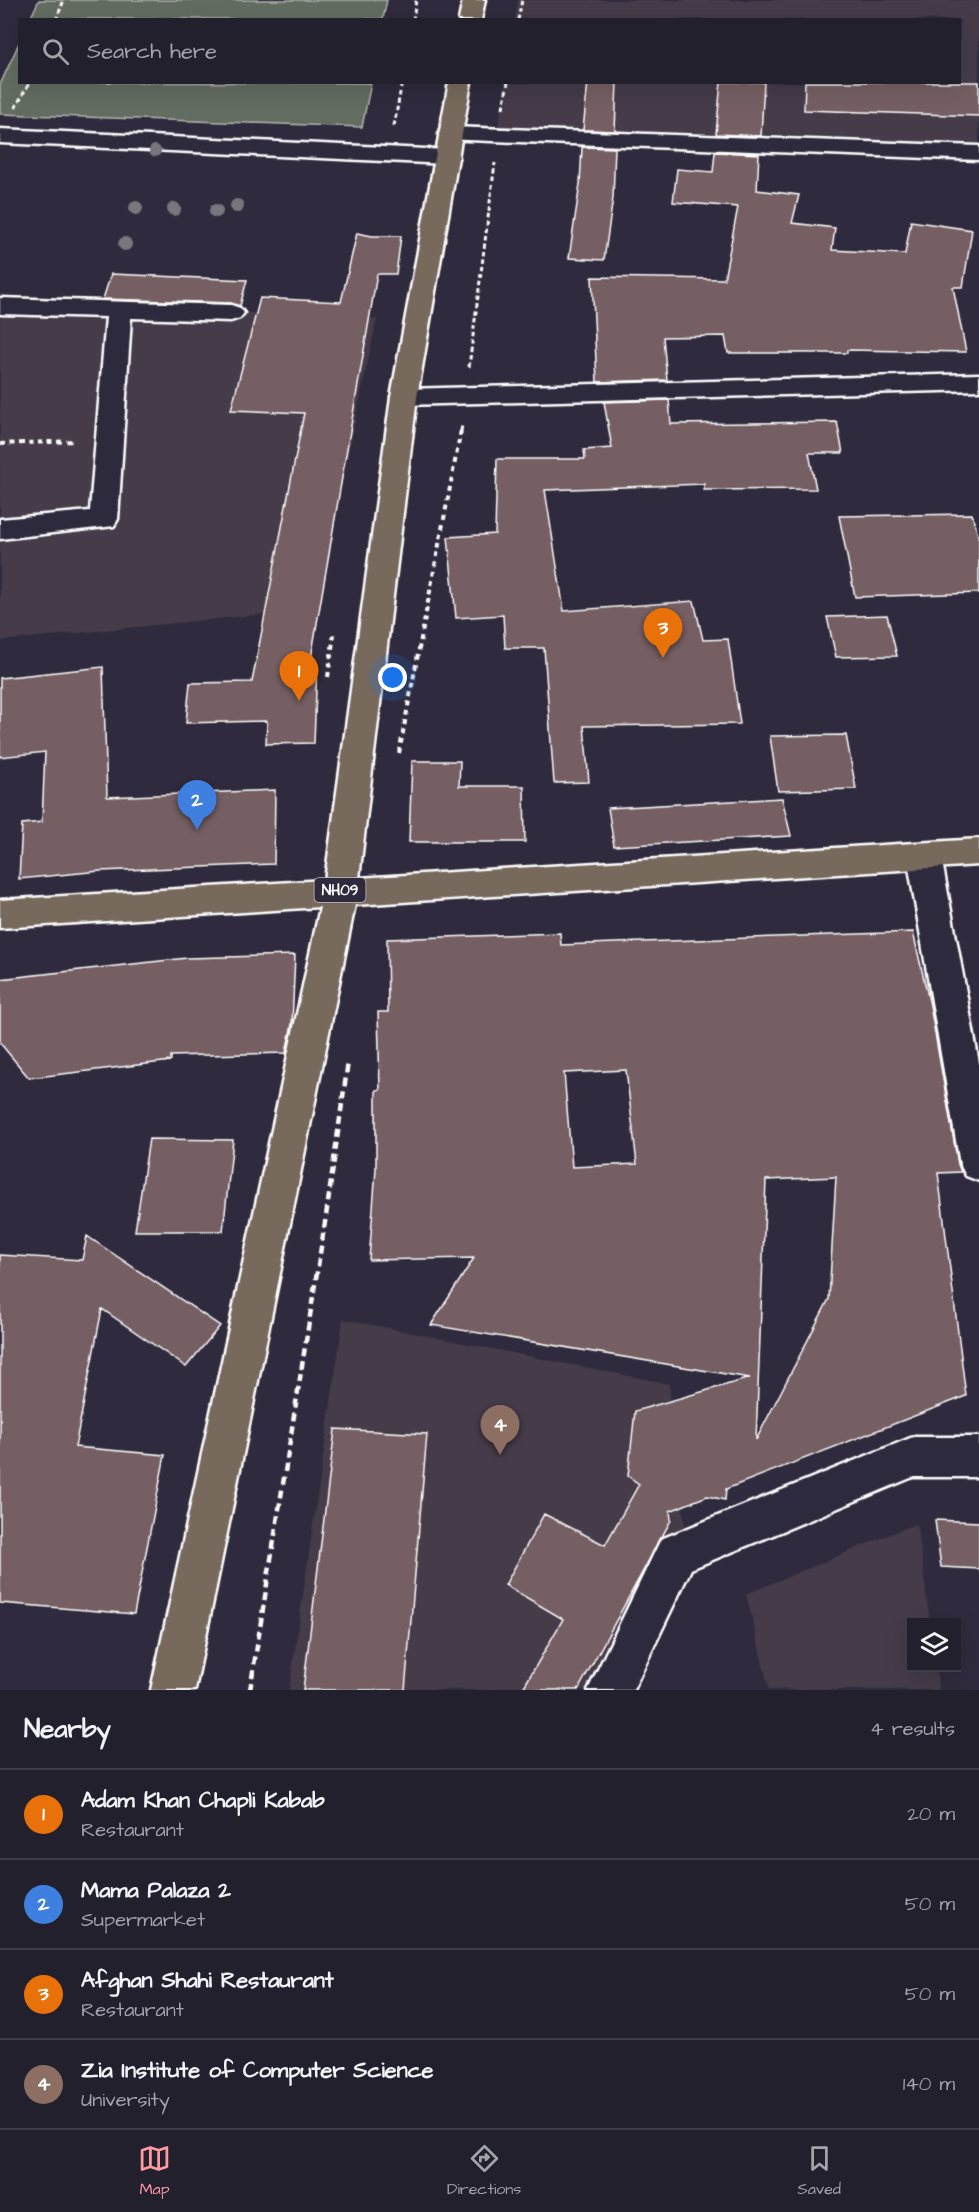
<!DOCTYPE html>
<html lang="en">
<head>
<meta charset="utf-8">
<style>
  :root { --surface:#23202e; --page:#2f2d3a; --text:#f1f3f6; --muted:#a3a3aa; --line:#403e4a; --accent:#ff9aa2 }
  body { margin:0; font-family:"Architects Daughter",sans-serif; background:var(--page); color:var(--text) }
  .controls { position:absolute; right:18px; bottom:18px; display:grid; overflow:hidden; border-radius:0px; box-shadow:0 6px 24px #0002 }
  .controls button { width:54px; height:54px; display:grid; place-items:center; padding:0; border:0; border-bottom:2px solid var(--line); background:var(--surface); color:var(--text); font:30px sans-serif }
  .you { position:absolute; left:393px; top:678px; width:21px; height:21px; margin:-15px; border:4px solid #fff; border-radius:50%; background:#1a73e8; box-shadow:0 0 0 9px #1a73e833 }
  .badge { display:grid; place-items:center; width:39px; height:39px; border-radius:50%; background:var(--accent); color:#fff; font-size:20px; font-weight:700 }
  .pin { position:absolute; translate:-50% -50px; filter:drop-shadow(0 2px 3px #0008) }
  .pin::after { content:''; position:absolute; top:32px; width:21px; height:18px; background:inherit; clip-path:polygon(0 0,100% 0,50% 100%) }
  .list { margin:0; padding:0; list-style:none }
  h2 { display:flex; justify-content:space-between; align-items:center; height:78px; margin:0; padding:0 24px; font-size:26px }
  h2 small { font-size:20px; font-weight:400; color:var(--muted) }
  .list li { display:grid; grid-template-columns:39px 1fr auto; gap:18px; align-items:center; box-sizing:border-box; height:90px; padding:0 24px; border-top:2px solid var(--line) }
  .list b { display:block; font-size:22px; white-space:nowrap }
  .list p { margin:0; font-size:20px; white-space:nowrap; color:var(--muted) }
  .list em { font-size:20px; font-style:normal; color:var(--muted) }
  .icon { flex:none; width:33px; height:33px; fill:none; stroke:currentColor; stroke-width:2; stroke-linecap:round; stroke-linejoin:round }
  .map { position:relative; flex:none; width:979px; height:1690px; overflow:hidden }
  .search { position:absolute; background:var(--surface); box-shadow:0 6px 24px #0002; left:18px; right:18px; top:18px; height:66px; display:flex; align-items:center; gap:15px; box-sizing:border-box; padding:0 21px; border-radius:0px; color:var(--muted); font-size:22px }
  .sheet { height:438px; background:var(--surface) }
  nav { display:flex; justify-content:space-around; align-items:center; box-sizing:border-box; height:84px; border-top:2px solid var(--line); background:var(--surface); font-size:16px; color:var(--muted) }
  nav a { display:grid; justify-items:center; gap:3px }
  nav .on { color:var(--accent) }
  .map>svg:first-child { display:block }
  .built { fill:#443a48 }
  .green { fill:#646c60; stroke:#b2b6b0; stroke-width:1.5 }
  .building { fill:#755e63; stroke:#fff; stroke-width:1.5; fill-rule:evenodd }
  .lines { fill:none; stroke-linecap:round; stroke-linejoin:round }
  .minor-casing { stroke:#fff; stroke-width:5 }
  .major-casing { stroke:#fff; stroke-width:5 }
  .path-far2 { stroke:#fff; stroke-width:3; stroke-dasharray:4.5 3; stroke-linecap:butt }
  .path-far1 { stroke:#fff; stroke-width:4; stroke-dasharray:5 4.5; stroke-linecap:butt }
  .path { stroke:#fff; stroke-width:4.5; stroke-dasharray:8 5; stroke-linecap:butt }
  .minor { fill:#2f2a3d; fill-rule:evenodd }
  .major { fill:#77695c; fill-rule:evenodd }
  .tree { fill:#77777c }
  .labels { text-anchor:middle; stroke-width:4.5; stroke-linejoin:round; paint-order:stroke }
  .shield { fill:#2f2a3d; stroke:#c1bfc5; stroke-width:1.5 }
  .shield-label { font-size:15px; font-weight:bold; fill:#fff }
</style>
</head>
<body>
<div class="map">
<svg width="979" height="1690" viewBox="0 0 979 1690">
  <rect width="100%" height="100%" fill="#2f2a3d"/>
  <filter id="ink" filterUnits="userSpaceOnUse"><feTurbulence type="fractalNoise" baseFrequency=".0167" numOctaves="2"/><feDisplacementMap in="SourceGraphic" scale="12" xChannelSelector="R" yChannelSelector="G"/><feConvolveMatrix kernelMatrix="1 2 1 2 8 2 1 2 1" color-interpolation-filters="sRGB"/></filter>
  <g filter="url(#ink)">
    <path class="built" d="M518 0H979V144L498 128 505 83 960 82V20L515 19Z
      M0 301 377 319 315 609 0 641Z
      M343 1319 669 1384 685 1525 597 1690H289Z
      M917 1523 930 1622H912V1668H936L939 1690H769L746 1594Z"/>
    <path class="green" d="M39 0H387L383 19H30Z
      M19 43 20 82 371 83 362 127 0 114V85Z"/>
    <path class="building" d="M588 82H617L615 131 583 130Z
      M721 82H764L761 136 716 134Z
      M805 82H979V116L804 110Z
      M582 147 615 148 613 198 604 260 569 258 580 184Z
      M715 152 759 154 757 190 799 195 792 223 835 228 832 250 905 254 911 221 972 230 963 287H953L966 352 847 350V353H728L725 336 663 337 667 380 597 382 592 277 724 279 738 207 673 202 677 169 713 172Z
      M357 233 372 236H401L396 274H377L310 664H317L314 743 266 744 267 721 186 723 190 683 252 682 304 413 231 410 260 298 341 302Z
      M111 274 247 280 240 306 231 303 103 299Z
      M669 400 671 424 837 422 843 453H809L816 489 704 490V484L545 490 564 611 694 601 703 640 728 639 740 724 584 726 589 782 554 783 544 648H505L503 615 456 618 448 537 495 534 497 459H585L584 450 612 448 604 402Z
      M972 514 979 539V593L855 597 839 516Z
      M887 615 897 656 836 657 827 617Z
      M103 667 107 797 275 790 274 864 100 871 19 879 22 824 42 822 45 752 0 757V678Z
      M846 735 856 789 778 791 770 736Z
      M412 761H460L459 786H524L525 842H409Z
      M782 798 791 836 614 846 608 808Z
      M913 932 930 1005 958 1164 961 1172 938 1173 966 1396 726 1489 725 1500 707 1496 670 1511 671 1520 578 1690H522L563 1619 505 1585 544 1514 605 1545 639 1484 628 1476 635 1411 750 1378 431 1325 474 1258 369 1260 376 1169V1090H380L378 1012H388L387 939 560 933 561 945ZM626 1070 637 1164 572 1167 564 1073ZM836 1177 829 1299 756 1440 766 1180Z
      M295 955 292 1024 286 1053 171 1056V1061L29 1078 0 1043V979L187 958Z
      M149 1139 233 1140 223 1231H135Z
      M87 1236 220 1326 186 1367 102 1309 75 1447 165 1455 134 1614 0 1603V1255L82 1260Z
      M335 1429 427 1434 405 1690H303Z
      M935 1520 979 1522V1569L941 1567Z"/>
    <g class="lines">
      <defs>
        <path id="minor" d="M451 127 979 146V160L443 139 439 134 443 129Z
          M0 129 447 150 455 152 459 157 455 162 447 164 0 143Z
          M0 298 231 305 240 308 244 313 240 318 231 321 131 318 118 519 114 526 0 539V519L90 511 106 317 0 314Z
          M979 374V390L404 405 395 403 391 397 395 391 404 389Z
          M924 843 936 847 941 856 979 1063V1181L966 1176 960 1164 907 856 912 847Z
          M913 1437H979V1477H913L691 1569 633 1690H588L661 1539Z"/>
        <path id="major" d="M463 0H485L481 20H459Z
          M449 82H471L417 397 359 878 979 839V865L355 905 195 1690H151L320 907 0 928V900L325 880 391 397Z"/>
      </defs>
      <use href="#minor" class="minor-casing"/>
      <use href="#major" class="major-casing"/>
      <path class="path-far2" d="M56 20 64 0
        M413 20 416 0
        M518 20 522 0
        M15 108 30 82
        M503 108 508 82
        M394 126 402 82
        M469 367 495 163
        M461 431 462 425"/>
      <path class="path-far1" d="M0 444 75 441
        M328 677 334 634
        M399 753 461 430"/>
      <path class="path" d="M250 1690 326 1216 348 1062"/>
      <use href="#minor" class="minor"/>
      <use href="#major" class="major"/>
    </g>
    <g class="tree">
      <circle cx="155" cy="151" r="6"/>
      <circle cx="237" cy="206" r="7"/>
      <circle cx="136" cy="208" r="7"/>
      <circle cx="174" cy="209" r="7"/>
      <circle cx="216" cy="211" r="7"/>
      <circle cx="125" cy="244" r="7"/>
    </g>
  </g>
  <g class="labels">
    <rect class="shield" x="314.5" y="878" width="51" height="24" rx="4.5"/>
    <g class="shield-label">
      <text x="340" y="895">NH09</text>
    </g>
  </g>
</svg>
<div class="controls">
<button><svg class="icon" aria-label="layers" viewBox="0 0 24 24"><path d="M12 4l9 5-9 5-9-5zM3 14l9 5 9-5"/></svg></button>
</div>
<div class="you"></div>
<div class="pin badge" style="left:299px;top:701px;background:#e8710a">1</div>
<div class="pin badge" style="left:197px;top:830px;background:#3f7fe0">2</div>
<div class="pin badge" style="left:663px;top:658px;background:#e8710a">3</div>
<div class="pin badge" style="left:500px;top:1455px;background:#8d6e63">4</div>
<div class="search"><svg class="icon" aria-label="search" viewBox="0 0 24 24"><circle cx="10" cy="10" r="6"/><path d="M15 15l6 6"/></svg>Search here</div>
</div>
<section class="sheet">
<h2>Nearby<small>4 results</small></h2>
<ul class="list">
<li><span class="badge" style="background:#e8710a">1</span><div><b>Adam Khan Chapli Kabab</b><p>Restaurant</p></div><em>20 m</em></li>
<li><span class="badge" style="background:#3f7fe0">2</span><div><b>Mama Palaza 2</b><p>Supermarket</p></div><em>50 m</em></li>
<li><span class="badge" style="background:#e8710a">3</span><div><b>Afghan Shahi Restaurant</b><p>Restaurant</p></div><em>50 m</em></li>
<li><span class="badge" style="background:#8d6e63">4</span><div><b>Zia Institute of Computer Science</b><p>University</p></div><em>140 m</em></li>
</ul>
</section>
<nav>
<a class="on"><svg class="icon" aria-label="map" viewBox="0 0 24 24"><path d="M3 6l6-2 6 2 6-2v14l-6 2-6-2-6 2zM9 4v14M15 6v14"/></svg>Map</a>
<a><svg class="icon" aria-label="directions" viewBox="0 0 24 24"><path d="M12 3l9 9-9 9-9-9zM9 14v-3h6M13 9l2 2-2 2"/></svg>Directions</a>
<a><svg class="icon" aria-label="saved" viewBox="0 0 24 24"><path d="M7 4h10v16l-5-4-5 4z"/></svg>Saved</a>
</nav>
</body>
</html>
